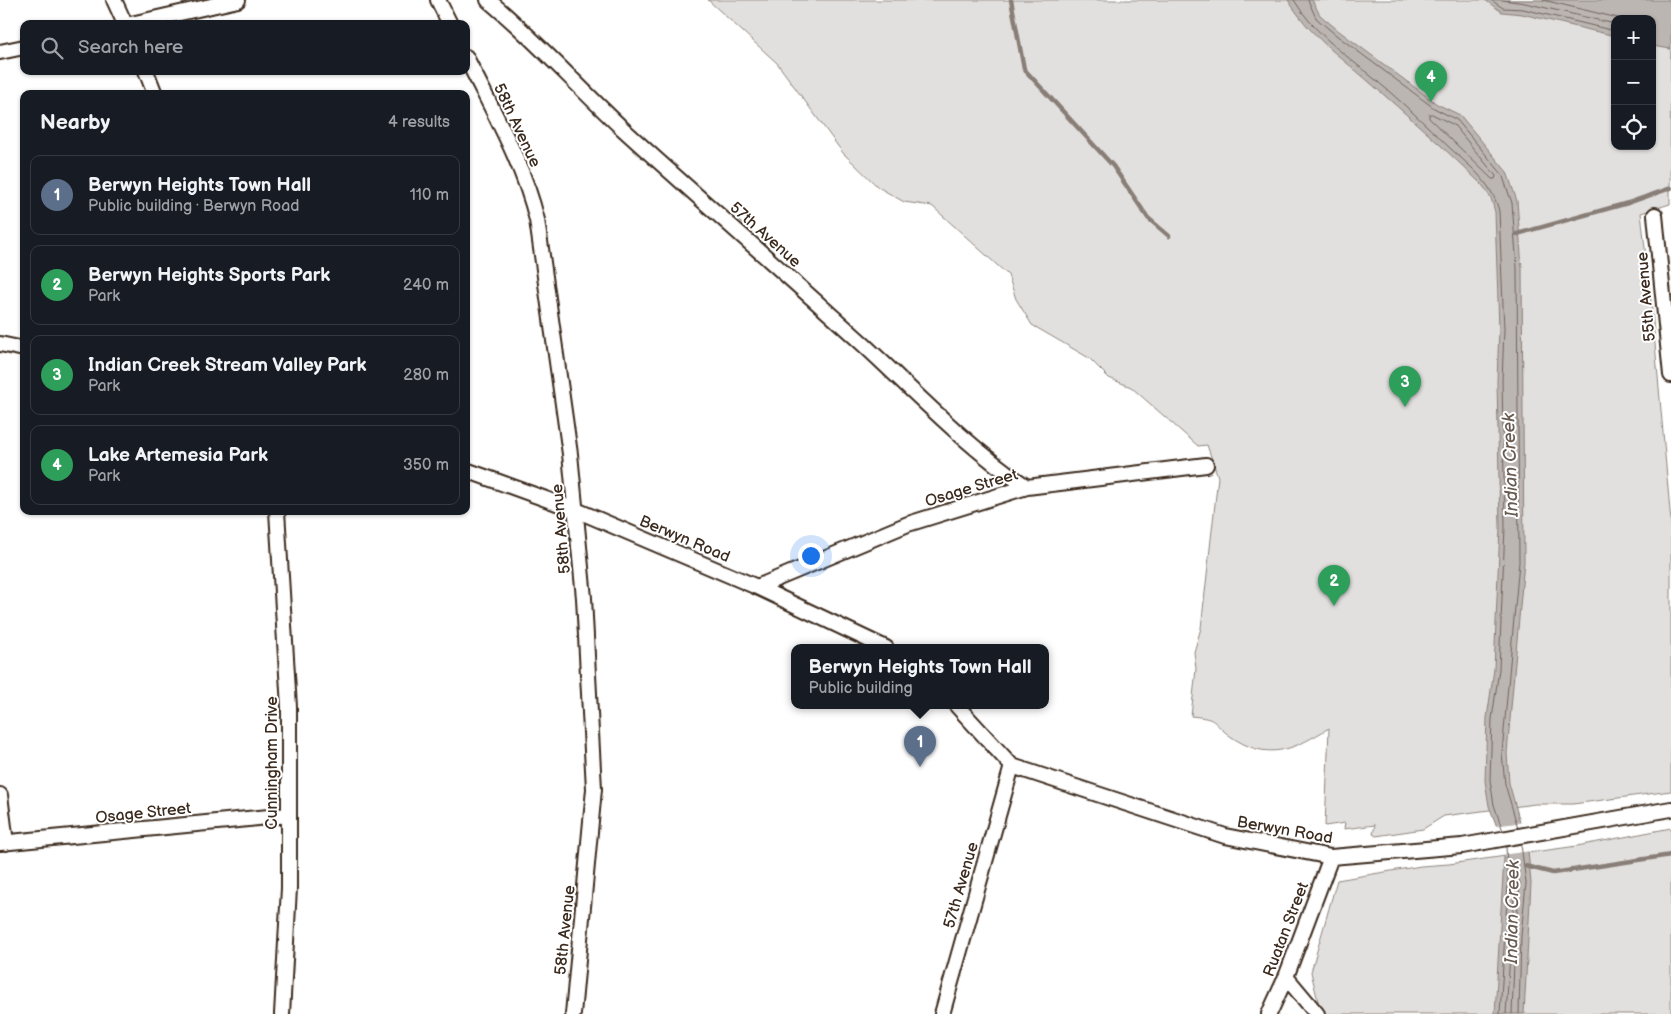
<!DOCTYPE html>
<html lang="en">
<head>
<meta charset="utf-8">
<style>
  :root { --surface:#171b24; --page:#20242c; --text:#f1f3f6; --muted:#9ea1a6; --line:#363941; --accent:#7c3aed }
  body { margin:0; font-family:"Balsamiq Sans",sans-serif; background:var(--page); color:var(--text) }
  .controls { position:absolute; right:15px; top:15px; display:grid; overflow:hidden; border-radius:10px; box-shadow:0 1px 4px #0004 }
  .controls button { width:45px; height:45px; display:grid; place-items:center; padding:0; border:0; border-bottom:1px solid var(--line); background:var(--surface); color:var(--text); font:25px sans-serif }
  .you { position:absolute; left:810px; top:555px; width:18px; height:18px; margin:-12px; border:4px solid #fff; border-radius:50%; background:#1a73e8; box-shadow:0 0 0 8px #1a73e833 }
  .badge { display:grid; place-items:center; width:32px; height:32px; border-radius:50%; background:var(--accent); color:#fff; font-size:16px; font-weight:700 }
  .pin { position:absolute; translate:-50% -41px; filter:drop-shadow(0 1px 2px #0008) }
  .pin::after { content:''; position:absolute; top:26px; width:18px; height:15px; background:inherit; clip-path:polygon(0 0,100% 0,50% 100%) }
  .popup { position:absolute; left:791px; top:644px; width:258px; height:65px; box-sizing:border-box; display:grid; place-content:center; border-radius:10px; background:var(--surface); filter:drop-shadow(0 1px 4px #0005); font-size:16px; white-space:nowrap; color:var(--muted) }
  .popup b { font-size:19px; color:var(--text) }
  .popup::after { content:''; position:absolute; left:50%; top:100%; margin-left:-10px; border:10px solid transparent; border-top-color:var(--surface) }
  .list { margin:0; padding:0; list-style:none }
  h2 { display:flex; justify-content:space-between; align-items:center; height:65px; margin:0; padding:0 20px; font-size:21px }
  h2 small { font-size:16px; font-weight:400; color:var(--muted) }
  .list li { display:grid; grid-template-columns:32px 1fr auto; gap:15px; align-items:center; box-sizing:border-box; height:80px; margin:0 10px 10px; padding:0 10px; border:1px solid var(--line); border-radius:10px }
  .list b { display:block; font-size:19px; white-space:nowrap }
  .list p { margin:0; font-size:16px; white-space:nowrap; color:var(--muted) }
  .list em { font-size:16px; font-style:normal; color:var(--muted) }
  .icon { flex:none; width:28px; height:28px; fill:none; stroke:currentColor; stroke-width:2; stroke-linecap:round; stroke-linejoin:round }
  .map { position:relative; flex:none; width:1671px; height:1014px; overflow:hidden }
  .search { position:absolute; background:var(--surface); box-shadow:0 1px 4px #0004; left:20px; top:20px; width:450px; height:55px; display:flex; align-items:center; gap:12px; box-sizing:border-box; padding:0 18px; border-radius:10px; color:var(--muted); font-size:19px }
  .panel { position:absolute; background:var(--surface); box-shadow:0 1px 4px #0004; left:20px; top:90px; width:450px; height:425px; border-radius:10px }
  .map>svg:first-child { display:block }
  .green { fill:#e2e0de; stroke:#8e857e; fill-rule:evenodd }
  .water { fill:#bcb6b3; stroke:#887e77 }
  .pier { fill:#fff }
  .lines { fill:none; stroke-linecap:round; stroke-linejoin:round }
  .shore { stroke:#6f625a; stroke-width:1 }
  .stream { stroke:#887e77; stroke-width:4.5 }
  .minor-casing { stroke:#3b2a1e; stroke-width:18 }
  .minor { stroke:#fff; stroke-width:14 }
  .labels { text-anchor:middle; stroke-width:4; stroke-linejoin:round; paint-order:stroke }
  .street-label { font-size:16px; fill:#3b2a1e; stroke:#fff }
  .water-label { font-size:18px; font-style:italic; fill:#685b52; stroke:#fff }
</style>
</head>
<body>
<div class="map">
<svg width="1671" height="1014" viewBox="0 0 1671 1014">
  <rect width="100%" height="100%" fill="#fff"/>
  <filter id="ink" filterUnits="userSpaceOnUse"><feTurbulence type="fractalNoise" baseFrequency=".02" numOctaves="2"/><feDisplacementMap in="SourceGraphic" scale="10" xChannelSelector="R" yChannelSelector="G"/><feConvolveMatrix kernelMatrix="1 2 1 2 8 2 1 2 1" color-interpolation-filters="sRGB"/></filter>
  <g filter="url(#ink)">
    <path class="green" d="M708 0H1671L1670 204 1641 213 1652 310 1671 522V791L1573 804H1535L1444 816 1423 829 1376 836 1373 834 1375 825 1344 829 1345 823 1325 826 1329 728C1294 749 1269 763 1230 736 1210 721 1220 719 1191 716L1196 669 1194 652 1201 628 1218 477 1207 445 1198 446 1131 387 1109 378 1089 358 1032 325 1016 299 1008 275 932 206 904 202 878 187 843 153 777 63ZM1615 19H1652V146H1615Z
      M1671 828V1014H1321L1311 972 1337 880 1421 866 1449 864 1577 846Z"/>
    <path class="water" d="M1288 0H1312L1320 15 1339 31 1437 104 1460 115 1507 172 1517 201 1522 268 1524 562 1507 753 1509 783 1528 851 1531 883 1524 1014H1495L1504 857 1497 827 1489 806 1485 781 1487 718 1494 669 1500 527 1497 381 1499 329 1495 212 1491 198 1483 186C1446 149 1407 115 1368 81 1335 52 1313 39 1288 0Z
      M1485 0H1671V49L1652 46V19H1615V36L1522 14 1502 12Z"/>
    <path class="pier" d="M1524 822 1531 851 1501 855 1494 826Z"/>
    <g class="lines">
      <path class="shore" d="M1294 0C1313 31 1339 50 1366 72 1396 96 1424 123 1451 149 1472 168 1492 183 1499 211L1504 329 1502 381 1505 527 1499 669 1492 719 1490 780 1494 805 1503 831
        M1308 0 1316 18 1336 35 1434 108 1457 120 1502 174 1512 203 1517 268 1519 562 1502 753 1505 784 1518 828
        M1491 0 1503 8 1523 9 1615 31
        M1503 0 1525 3 1615 24
        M1543 0 1622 19
        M1432 114 1454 125 1496 176 1495 179H1492L1429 118V115Z
        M1500 1014 1508 884 1506 846
        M1506 1014 1515 879 1517 876 1520 883 1515 936 1512 1014
        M1519 1014 1521 936 1526 883 1521 844"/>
      <path class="stream" d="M1011 0 1024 69 1113 166 1148 218 1169 236
        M1517 234 1628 203 1671 188
        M1525 866 1553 873 1671 855"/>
      <defs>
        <path id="minor" d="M114 0 125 24
          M438 0 450 24
          M488 0C536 40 578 87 624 130 703 202 784 272 863 344 916 393 967 447 1027 487
          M131 24 238 0
          M0 52 24 47
          M466 57C492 110 523 162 537 220L570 454 584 598 594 789 573 1014
          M146 71 155 94
          M1655 215 1671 375
          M0 344 24 349
          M466 470 576 510 757 587 886 648
          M277 511 289 707V888L282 1014
          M757 587 908 524 1027 487 1206 465
          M957 706 1012 766 1225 836 1331 857 1462 846 1671 809
          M0 795 6 843
          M0 843 289 815
          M1286 977 1317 1014
          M942 1014 1012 766
          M1269 1014 1286 977 1331 857"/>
      </defs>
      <use href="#minor" class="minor-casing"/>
      <use href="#minor" class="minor"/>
    </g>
  </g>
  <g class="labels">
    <g class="street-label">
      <text transform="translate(518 125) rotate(65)" y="6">58th Avenue</text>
      <text transform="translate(766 234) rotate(42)" y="6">57th Avenue</text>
      <text transform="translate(1645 297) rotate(-95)" y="6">55th Avenue</text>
      <text transform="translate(971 487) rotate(-17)" y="6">Osage Street</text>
      <text transform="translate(560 529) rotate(-95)" y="6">58th Avenue</text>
      <text transform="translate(685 538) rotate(23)" y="6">Berwyn Road</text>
      <text transform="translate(271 763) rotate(-90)" y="6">Cunningham Drive</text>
      <text transform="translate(143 812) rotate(-6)" y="6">Osage Street</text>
      <text transform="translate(1285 829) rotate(10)" y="6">Berwyn Road</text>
      <text transform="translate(960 885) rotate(-74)" y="6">57th Avenue</text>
      <text transform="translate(1285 929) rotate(-69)" y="6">Ruatan Street</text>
      <text transform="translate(564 930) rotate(-84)" y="6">58th Avenue</text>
    </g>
    <g class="water-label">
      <text transform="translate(1510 465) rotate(-92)" y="6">Indian Creek</text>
      <text transform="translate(1512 912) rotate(-89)" y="6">Indian Creek</text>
    </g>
  </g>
</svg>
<div class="controls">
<button>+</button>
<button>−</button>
<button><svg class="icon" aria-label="locate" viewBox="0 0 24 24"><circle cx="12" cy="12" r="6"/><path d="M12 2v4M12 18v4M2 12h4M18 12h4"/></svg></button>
</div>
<div class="you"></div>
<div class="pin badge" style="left:920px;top:767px;background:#5c6f8a">1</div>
<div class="popup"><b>Berwyn Heights Town Hall</b>Public building</div>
<div class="pin badge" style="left:1334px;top:606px;background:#2e9e5b">2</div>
<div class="pin badge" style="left:1405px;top:407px;background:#2e9e5b">3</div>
<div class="pin badge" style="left:1431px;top:102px;background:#2e9e5b">4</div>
<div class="search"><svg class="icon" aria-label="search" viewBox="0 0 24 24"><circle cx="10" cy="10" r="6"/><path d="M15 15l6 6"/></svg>Search here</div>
<section class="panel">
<h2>Nearby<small>4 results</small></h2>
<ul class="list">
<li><span class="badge" style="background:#5c6f8a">1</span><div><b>Berwyn Heights Town Hall</b><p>Public building · Berwyn Road</p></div><em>110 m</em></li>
<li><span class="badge" style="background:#2e9e5b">2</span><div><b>Berwyn Heights Sports Park</b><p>Park</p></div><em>240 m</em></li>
<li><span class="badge" style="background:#2e9e5b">3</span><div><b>Indian Creek Stream Valley Park</b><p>Park</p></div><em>280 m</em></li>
<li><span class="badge" style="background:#2e9e5b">4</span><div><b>Lake Artemesia Park</b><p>Park</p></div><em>350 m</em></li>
</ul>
</section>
</div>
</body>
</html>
